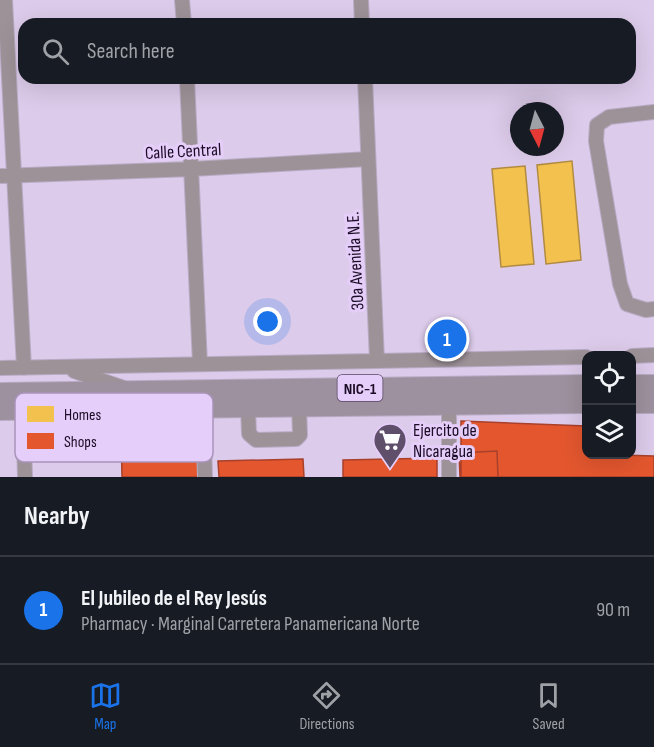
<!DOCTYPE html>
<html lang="en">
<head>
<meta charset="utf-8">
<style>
  :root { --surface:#171b24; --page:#242831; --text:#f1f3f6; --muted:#9ea1a6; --line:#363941; --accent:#1a73e8 }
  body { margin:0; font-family:"Sofia Sans Condensed",sans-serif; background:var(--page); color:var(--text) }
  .controls { position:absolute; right:18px; bottom:18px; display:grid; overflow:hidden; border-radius:12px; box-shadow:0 6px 24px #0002 }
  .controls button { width:54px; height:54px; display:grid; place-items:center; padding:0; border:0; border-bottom:2px solid var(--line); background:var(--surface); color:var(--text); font:30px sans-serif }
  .compass { position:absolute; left:510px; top:102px; width:54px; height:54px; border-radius:50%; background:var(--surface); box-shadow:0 6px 24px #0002; rotate:174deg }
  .you { position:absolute; left:268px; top:322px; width:21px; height:21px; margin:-15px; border:4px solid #fff; border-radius:50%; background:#1a73e8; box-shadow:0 0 0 9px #1a73e833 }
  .badge { display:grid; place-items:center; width:39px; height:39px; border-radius:50%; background:var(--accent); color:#fff; font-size:20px; font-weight:700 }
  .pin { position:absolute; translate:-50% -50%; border:3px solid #fff; box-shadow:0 2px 6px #0006 }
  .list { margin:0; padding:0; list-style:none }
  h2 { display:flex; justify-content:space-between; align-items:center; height:78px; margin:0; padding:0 24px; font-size:26px }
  h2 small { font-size:20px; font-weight:400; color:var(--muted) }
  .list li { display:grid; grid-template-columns:39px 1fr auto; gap:18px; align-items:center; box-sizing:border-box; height:108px; padding:0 24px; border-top:2px solid var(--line) }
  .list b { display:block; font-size:22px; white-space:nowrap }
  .list p { margin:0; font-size:20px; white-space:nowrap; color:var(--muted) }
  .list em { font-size:20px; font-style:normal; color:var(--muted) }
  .icon { flex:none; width:33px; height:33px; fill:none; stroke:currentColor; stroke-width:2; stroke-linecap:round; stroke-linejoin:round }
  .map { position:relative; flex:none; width:654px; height:477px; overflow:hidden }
  .search { position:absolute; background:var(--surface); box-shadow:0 6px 24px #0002; left:18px; right:18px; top:18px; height:66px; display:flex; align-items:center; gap:15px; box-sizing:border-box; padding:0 21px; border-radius:18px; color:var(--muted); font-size:22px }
  .sheet { height:186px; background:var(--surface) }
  nav { display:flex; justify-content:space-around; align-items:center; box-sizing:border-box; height:84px; border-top:2px solid var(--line); background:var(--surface); font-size:16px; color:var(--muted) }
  nav a { display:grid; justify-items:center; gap:3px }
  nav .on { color:var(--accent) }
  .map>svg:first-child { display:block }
  .homes { fill:#f2c14e; stroke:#b28b42; stroke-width:1.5 }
  .shops { fill:#e4572e; stroke:#a8402b; stroke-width:1.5 }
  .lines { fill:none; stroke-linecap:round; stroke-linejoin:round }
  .minor-casing { stroke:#b8abc4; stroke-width:16 }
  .highway-casing { stroke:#b8abc4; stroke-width:22 }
  .minor { stroke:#9d9298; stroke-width:14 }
  .highway { stroke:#9e919f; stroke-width:20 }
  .labels { text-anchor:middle; stroke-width:6; stroke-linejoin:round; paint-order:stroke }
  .shield { fill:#e6cefa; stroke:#584665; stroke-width:1.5 }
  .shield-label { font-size:16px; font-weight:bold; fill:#1b0c25 }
  .street-label { font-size:18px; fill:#1b0c25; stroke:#e6cefa }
  .poi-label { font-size:18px; fill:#1b0c25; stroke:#e6cefa; text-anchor:start }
  .key { fill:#e6cefa; stroke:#a994ba; stroke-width:1.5 }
  .key-label { font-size:16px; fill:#1b0c25 }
</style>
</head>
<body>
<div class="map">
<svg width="654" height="477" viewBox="0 0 654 477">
  <rect width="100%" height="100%" fill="#dccbea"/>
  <path class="homes" d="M572 161 581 260 546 264 537 165Z
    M525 166 534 264 501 267 492 169Z"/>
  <path class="shops" d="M461 421 586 426V454L654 456V477H461Z
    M121 431 191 432 197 438 198 477H122Z
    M497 451 498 477H460L459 453Z
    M437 458V477H343V460Z
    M303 459 304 477H219L218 461Z"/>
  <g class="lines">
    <defs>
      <path id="minor" d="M5 0 24 368
        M182 0 184 24
        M361 0 362 24
        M187 78 200 364
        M365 78 377 361
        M654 112 609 117 597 125 596 141 620 284 627 304 646 310 654 309
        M0 176 192 169 368 159
        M632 356 654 355
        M0 368 586 357
        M74 371 124 388
        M449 398V477
        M248 408 249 434 256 440 296 439 300 435 299 407
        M23 409 25 477
        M203 409 205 477"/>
      <path id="highway" d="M632 385H654
        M0 393 586 385
        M632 403H654
        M0 410 586 403"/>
    </defs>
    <use href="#minor" class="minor-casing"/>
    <use href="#highway" class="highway-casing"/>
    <use href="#minor" class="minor"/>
    <use href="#highway" class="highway"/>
  </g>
  <defs>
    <symbol id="supermarket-pin" viewBox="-11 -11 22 30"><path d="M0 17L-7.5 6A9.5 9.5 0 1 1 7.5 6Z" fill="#5f4f6a" stroke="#e6cefa"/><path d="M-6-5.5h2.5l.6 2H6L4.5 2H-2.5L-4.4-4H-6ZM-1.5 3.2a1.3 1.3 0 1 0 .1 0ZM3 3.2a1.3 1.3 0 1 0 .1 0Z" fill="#fff"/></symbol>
  </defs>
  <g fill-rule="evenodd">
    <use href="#supermarket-pin" x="371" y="421" width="38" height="52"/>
  </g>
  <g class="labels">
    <rect class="shield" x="337.5" y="375" width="45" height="26" rx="4.5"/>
    <g class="shield-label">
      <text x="360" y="394">NIC-1</text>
    </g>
    <g class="street-label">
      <text transform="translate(183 151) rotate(-3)" y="6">Calle Central</text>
      <text transform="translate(355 261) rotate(-93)" y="6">30a Avenida N.E.</text>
    </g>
    <g class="poi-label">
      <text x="413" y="436">Ejercito de<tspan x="413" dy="21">Nicaragua</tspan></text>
    </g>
  </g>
  <rect x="15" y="393" width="198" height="69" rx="9" class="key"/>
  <rect x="27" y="406" width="27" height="16" fill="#f2c14e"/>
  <rect x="27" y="433" width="27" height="16" fill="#e4572e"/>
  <g class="key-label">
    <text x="64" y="420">Homes</text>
    <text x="64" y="447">Shops</text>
  </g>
</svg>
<div class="controls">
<button><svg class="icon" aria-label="locate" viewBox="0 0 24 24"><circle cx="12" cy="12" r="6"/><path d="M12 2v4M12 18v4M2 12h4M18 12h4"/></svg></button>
<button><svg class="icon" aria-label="layers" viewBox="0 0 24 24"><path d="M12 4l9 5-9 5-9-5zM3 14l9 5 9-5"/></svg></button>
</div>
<svg class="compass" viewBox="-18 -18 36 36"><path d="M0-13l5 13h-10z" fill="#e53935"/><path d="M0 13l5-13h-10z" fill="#9ea1a6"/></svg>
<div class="you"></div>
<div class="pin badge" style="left:447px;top:339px">1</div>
<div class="search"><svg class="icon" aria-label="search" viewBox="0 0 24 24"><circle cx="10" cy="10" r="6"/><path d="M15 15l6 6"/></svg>Search here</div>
</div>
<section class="sheet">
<h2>Nearby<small></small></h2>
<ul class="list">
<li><span class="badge">1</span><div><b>El Jubileo de el Rey Jesús</b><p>Pharmacy · Marginal Carretera Panamericana Norte</p></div><em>90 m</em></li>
</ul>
</section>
<nav>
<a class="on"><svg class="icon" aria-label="map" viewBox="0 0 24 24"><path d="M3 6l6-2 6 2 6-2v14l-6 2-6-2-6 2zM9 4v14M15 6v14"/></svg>Map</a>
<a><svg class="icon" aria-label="directions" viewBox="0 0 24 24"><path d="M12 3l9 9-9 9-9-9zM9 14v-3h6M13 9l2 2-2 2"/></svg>Directions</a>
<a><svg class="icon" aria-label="saved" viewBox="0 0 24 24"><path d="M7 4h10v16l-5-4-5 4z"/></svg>Saved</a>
</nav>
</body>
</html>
